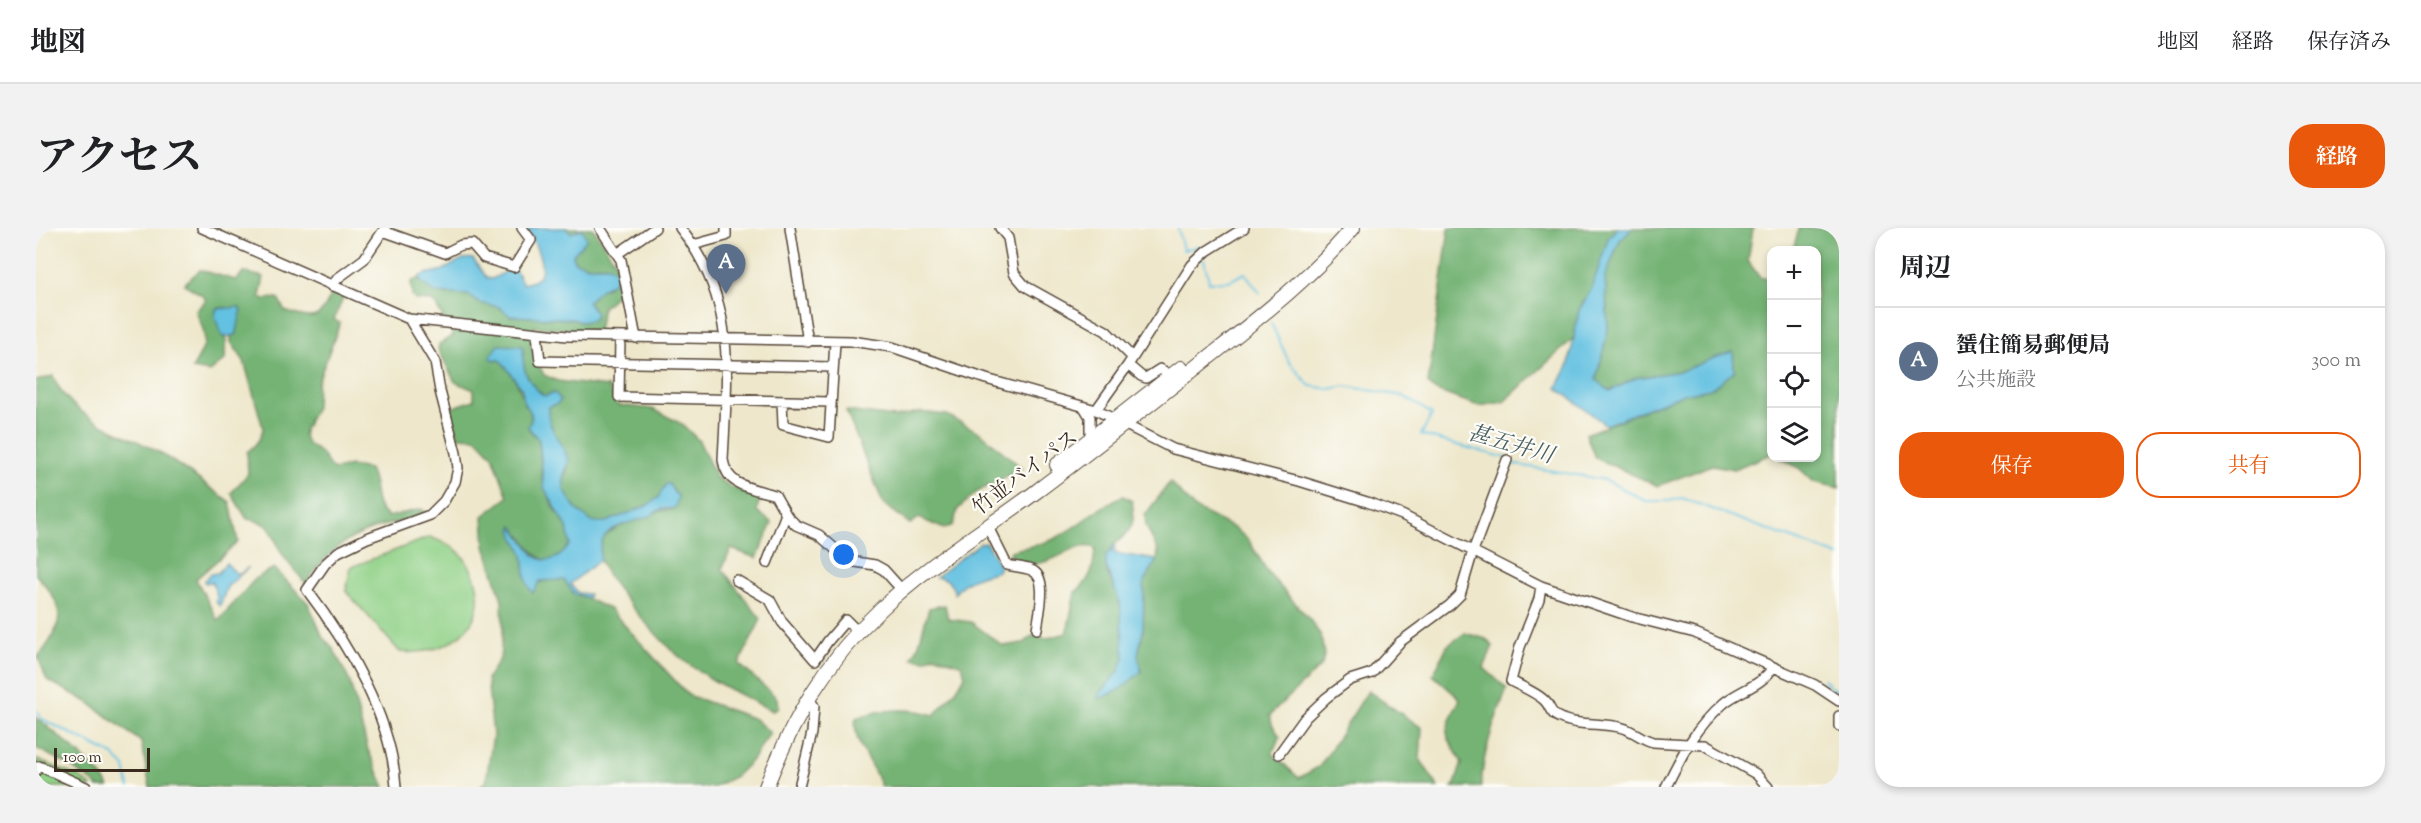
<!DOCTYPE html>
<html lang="ja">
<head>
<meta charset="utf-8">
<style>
  :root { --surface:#fff; --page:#f2f2f2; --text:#202124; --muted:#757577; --line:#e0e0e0; --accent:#ea580c }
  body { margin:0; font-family:"Sorts Mill Goudy","Noto Serif JP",serif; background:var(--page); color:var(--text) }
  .controls { position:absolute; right:18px; top:18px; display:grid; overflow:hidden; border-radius:12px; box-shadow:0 3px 9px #0003 }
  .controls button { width:54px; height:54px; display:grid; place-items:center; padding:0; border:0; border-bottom:2px solid var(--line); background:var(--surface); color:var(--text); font:30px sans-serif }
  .scale { position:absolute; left:18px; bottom:15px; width:96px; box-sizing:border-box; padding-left:6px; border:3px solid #3b2a1e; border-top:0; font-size:16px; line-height:21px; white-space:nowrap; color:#3b2a1e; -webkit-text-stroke:4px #fdfcf7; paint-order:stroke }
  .you { position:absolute; left:808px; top:327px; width:21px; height:21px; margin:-15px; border:4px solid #fff; border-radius:50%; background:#1a73e8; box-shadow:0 0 0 9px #1a73e833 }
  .badge { display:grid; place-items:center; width:39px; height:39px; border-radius:50%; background:var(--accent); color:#fff; font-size:20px; font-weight:700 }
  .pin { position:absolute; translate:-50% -50px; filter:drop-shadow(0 2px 3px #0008) }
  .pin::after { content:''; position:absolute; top:32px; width:21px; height:18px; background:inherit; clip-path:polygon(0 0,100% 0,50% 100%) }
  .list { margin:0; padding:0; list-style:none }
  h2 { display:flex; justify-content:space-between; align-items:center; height:78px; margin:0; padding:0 24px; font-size:26px }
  h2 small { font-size:20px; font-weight:400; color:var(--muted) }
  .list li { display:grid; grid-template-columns:39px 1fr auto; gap:18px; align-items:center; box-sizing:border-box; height:108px; padding:0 24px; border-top:2px solid var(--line) }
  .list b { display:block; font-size:22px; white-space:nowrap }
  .list p { margin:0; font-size:20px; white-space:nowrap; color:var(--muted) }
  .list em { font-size:20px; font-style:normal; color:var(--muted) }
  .actions { display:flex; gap:12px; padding:18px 24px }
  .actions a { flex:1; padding:14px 0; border:2px solid var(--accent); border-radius:24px; text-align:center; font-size:21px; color:var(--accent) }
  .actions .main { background:var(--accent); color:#fff }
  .icon { flex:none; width:33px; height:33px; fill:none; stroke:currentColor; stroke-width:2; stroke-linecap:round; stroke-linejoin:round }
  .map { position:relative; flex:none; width:1803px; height:559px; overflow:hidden; border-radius:24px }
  header { display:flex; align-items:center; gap:36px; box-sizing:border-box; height:84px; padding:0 30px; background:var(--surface); border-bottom:2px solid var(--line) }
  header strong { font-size:28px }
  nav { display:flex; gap:33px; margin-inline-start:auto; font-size:21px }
  .intro { display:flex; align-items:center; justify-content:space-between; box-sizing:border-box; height:144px; padding:0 36px }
  h1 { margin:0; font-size:42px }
  .button { padding:15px 27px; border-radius:24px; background:var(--accent); color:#fff; font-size:21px; font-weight:700 }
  main { display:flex; gap:36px; padding:0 36px }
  aside { flex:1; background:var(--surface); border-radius:24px; box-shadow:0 3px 9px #0003 }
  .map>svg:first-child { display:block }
  .green { fill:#91d188; stroke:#667e53; stroke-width:1.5 }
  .forest { fill:#74b374; stroke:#586e49; stroke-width:1.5 }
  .water { fill:#63c1e1; stroke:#4f7680; stroke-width:1.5 }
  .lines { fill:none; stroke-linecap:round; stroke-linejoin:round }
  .stream { stroke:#63c1e1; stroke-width:2 }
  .minor-casing { stroke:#564638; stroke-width:12 }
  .highway-casing { stroke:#564638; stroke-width:16 }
  .minor { stroke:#fff; stroke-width:9 }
  .highway { stroke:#fff; stroke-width:14 }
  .labels { text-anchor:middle; stroke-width:4.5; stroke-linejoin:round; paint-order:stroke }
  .street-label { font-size:21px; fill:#3b2a1e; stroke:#fdfcf7 }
  .water-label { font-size:22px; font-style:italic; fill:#495f62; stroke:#fdfcf7 }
</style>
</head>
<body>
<header>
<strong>地図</strong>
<nav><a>地図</a><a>経路</a><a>保存済み</a></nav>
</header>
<div class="intro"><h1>アクセス</h1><a class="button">経路</a></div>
<main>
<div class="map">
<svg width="1803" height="559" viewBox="0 0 1803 559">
  <rect width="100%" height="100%" fill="#fdfcf7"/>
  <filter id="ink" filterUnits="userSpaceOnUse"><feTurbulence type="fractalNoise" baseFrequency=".0167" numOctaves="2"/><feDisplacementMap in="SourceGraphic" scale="12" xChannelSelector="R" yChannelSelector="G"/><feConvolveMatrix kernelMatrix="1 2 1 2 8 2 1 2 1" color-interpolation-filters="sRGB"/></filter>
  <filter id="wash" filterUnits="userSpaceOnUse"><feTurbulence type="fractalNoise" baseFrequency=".008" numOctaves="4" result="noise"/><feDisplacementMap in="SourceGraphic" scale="24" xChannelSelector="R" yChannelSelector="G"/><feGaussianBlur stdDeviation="1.35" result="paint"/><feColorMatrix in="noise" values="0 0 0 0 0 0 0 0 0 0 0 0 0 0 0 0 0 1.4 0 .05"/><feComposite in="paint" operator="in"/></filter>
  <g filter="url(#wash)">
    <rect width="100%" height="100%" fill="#eee7cb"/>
    <path class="green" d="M394 309C401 312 409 315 416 319 426 325 434 337 438 348 457 398 409 429 364 424L310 363 315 339Z
      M0 531 43 549 56 559H0Z"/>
    <path class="forest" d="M529 0H557L579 33 584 64 566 80 562 103 498 99 495 120 508 147 522 153 572 159 581 177 617 181 646 196 663 213 680 249 695 259 724 268 721 283 736 295 721 330 695 321 686 341 725 391 703 436 741 470 742 479 737 483C703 466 667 450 639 425 621 409 572 354 564 333 562 329 562 320 564 315 566 309 575 303 580 300 588 294 626 280 635 282L642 269 633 256C628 260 627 266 622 270 614 277 574 295 564 295 550 296 531 276 528 263 525 252 534 241 532 232 529 217 513 204 512 187 511 180 516 173 516 165L508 168C494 156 484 142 487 123L473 117 467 119 460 132H464C476 145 486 159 488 176 497 184 496 189 493 201L503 212 506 249 516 276 531 299 534 316C514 347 499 329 485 307H478L487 326 489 346 502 355 512 352H528L542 367 574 381 652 467 719 491 734 505 716 532 700 548 678 559H443L450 553 457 507 451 450 464 431 467 401 466 372 449 318 447 288 472 269 457 228 440 210 422 209 415 180 438 172V162L419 154 402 121 403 116 418 107 397 73 379 72 376 68 375 54 383 50 384 53 399 65 432 67 443 75 463 79 474 88 536 91 545 94 557 92 560 89 557 80 551 74 564 62 573 58 569 37 553 38 538 33 537 27 541 2 535 5Z
      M1413 0H1582L1573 8 1555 62 1543 82 1538 110 1468 174 1443 178 1400 163 1392 156Z
      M1596 0H1717L1712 33 1724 50H1735V226L1698 241 1676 237 1622 258 1559 230 1550 206 1647 166 1674 161 1698 144 1697 124 1645 143 1600 150 1574 163 1560 152 1572 102 1569 49 1584 12Z
      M1763 0H1803V4L1795 0 1801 20H1803V260L1778 254 1763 240 1743 230H1780V22H1757Z
      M164 42 196 51 201 52 207 44 228 49 224 68 228 71 242 70 249 83C279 93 283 93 296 65L307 70 298 92 304 95 281 156 280 179 268 202V208L272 216 285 225 295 240 299 242 314 238 333 241C342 257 335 278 352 289L385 281 390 284C373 294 355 294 337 301 306 312 287 328 270 356 263 347 255 338 248 329 234 308 242 296 211 291L195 265 212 246 211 224C219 218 226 211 227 200L208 133 195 114V106L201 105 203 88 201 80H182V97L187 109 190 108 189 132 174 144 156 141C172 114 172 112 160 83L170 72 166 67 148 56Z
      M17 148C35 192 85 202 122 224 147 239 170 257 194 274L202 314 160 351 182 393 220 350 238 340 272 375 287 409 297 420 314 454 332 522 349 559H114L105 514 52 474 11 452 2 429C30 396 30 378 0 347V153Z
      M810 183 859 189 884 184 911 187 945 205 986 240 941 264 922 281 917 297 908 301 883 290 874 296 847 275Z
      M1134 254 1158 280 1200 301 1213 313 1233 346 1274 392 1285 408 1288 427 1286 437 1234 487 1236 496 1244 509 1236 525 1263 550 1284 538 1332 463 1386 500 1384 531 1402 559H845C838 535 815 516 820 490 842 481 874 479 898 487L921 461 929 448 926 437 898 427 890 432 876 430 882 419 893 380 909 377 912 391 935 394 967 418 988 415 996 408 1011 410 1031 405 1039 364C1055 353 1058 339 1059 320 1034 310 1007 354 973 327L975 323C989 319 1007 317 1020 310 1043 298 1063 278 1087 268L1096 273C1104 316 1074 303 1070 337 1069 345 1077 355 1080 363 1086 379 1092 420 1086 436 1083 448 1072 458 1064 466L1105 442 1101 432 1107 403 1108 353 1121 333 1122 323 1110 298 1109 287Z
      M1429 405 1450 411 1457 418 1448 440 1471 461C1458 494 1447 523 1445 559H1416L1419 556 1426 535C1406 498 1406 510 1424 471L1397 447 1411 418Z
      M0 489C14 501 70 546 73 559H61L60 556 29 535 0 520Z"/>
    <path class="water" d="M490 0H529L535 5 546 1 551 11 537 27 538 33 553 38H573L580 44 582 51 564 62 551 74 560 85 557 92 545 94 536 91 474 88 463 79 443 75 432 67 399 65 384 53V48C390 45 397 45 404 43 417 40 422 28 437 31L451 50 456 51 473 42 479 41 487 56C493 55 501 52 504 47 510 37 496 8 490 0Z
      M1582 0H1596L1584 12 1569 49 1572 102 1560 152 1574 163 1600 150 1645 143 1697 123 1698 144 1674 161 1647 166 1570 197 1521 160 1533 136 1543 82 1555 62 1573 8Z
      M203 79 206 83C202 91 203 99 200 107L187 109 179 90 180 81Z
      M463 117 485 118 487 120C486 142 490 153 508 168L519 165 525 172 521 176 512 179C510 200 527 215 533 233L528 247V262L540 281 556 294H570L610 278 622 270 630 256H633L639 266 642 267 640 279C635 282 632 280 626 281 621 282 618 286 614 288 588 298 561 296 564 332L534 356 542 365 553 366 552 370 538 366 528 352 504 353 497 365C486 353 490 337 486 324 483 315 474 306 477 298L499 328C513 337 526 329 534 316L531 299 508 260 503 212 492 199C498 188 496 184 488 176L486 161 470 139 464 132 455 131 454 128Z
      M944 315H950L964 338 962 343C946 348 928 350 919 366 916 356 912 349 900 349Z
      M1077 317H1079L1078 325 1121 332 1108 353 1107 403 1102 426 1105 444 1083 462 1063 471 1064 466 1083 443 1088 430 1084 375 1070 338V326L1075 324Z
      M190 335 202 347 213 339 191 359 184 378 180 374 181 368 176 354 169 355 168 353 174 346 182 345Z"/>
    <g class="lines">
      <path class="stream" d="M1142 0 1147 22 1164 18 1165 22
        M1168 31 1173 54 1193 53 1209 45 1224 65
        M1235 95 1253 134 1274 158 1294 161 1309 158 1367 168 1396 186 1385 207 1470 230
        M1474 234 1476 236 1570 252 1610 273H1633L1646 270 1803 328
        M1787 451 1794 459 1803 463
        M0 482 6 491 77 527 89 539 93 559"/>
    </g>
  </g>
  <g filter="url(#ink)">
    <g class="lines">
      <defs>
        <path id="minor" d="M166 0 373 91 531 108 815 113 856 119 950 151 1060 182 1137 221 1263 253 1331 274 1366 287 1505 358 1596 389 1659 405 1779 457 1803 473
          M564 0 585 32 600 110
          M644 0C702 73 691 145 687 232 691 259 716 260 739 267L751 288 760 297 783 307 813 333 839 337 848 342 866 362
          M754 0 772 114
          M964 0 972 10 978 45 989 58 1070 103 1096 129
          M347 3 409 25 425 17 436 16 448 30 478 39 495 12 486 0
          M657 17 690 8V0
          M581 26 619 0
          M296 58 302 50 328 31 349 0
          M501 106 504 133 797 139
          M584 110 583 169 795 174
          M1092 137 1105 148 1110 150 1124 141 1135 147
          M746 173 747 197 793 209 799 114
          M1048 179 1054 189V209
          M1060 182 1092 137 1156 37 1171 23 1208 0
          M952 299 971 337C979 339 988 339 995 342 1013 348 1003 386 1001 401
          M731 335 750 286
          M700 352 734 372 746 394 779 432 792 413 810 392 817 399
          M1505 358 1503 371 1484 419 1475 453C1486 459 1499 464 1508 472 1515 478 1513 485 1522 489 1542 499 1567 494 1587 500 1598 503 1605 511 1617 514L1669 517 1720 546 1732 559
          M1803 488V498
          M1243 526 1269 490 1290 470 1314 452 1336 445 1364 414 1414 377 1424 367 1437 323 1471 232
          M0 543 3 538 50 559
          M360 559C356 490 312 416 271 362L289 336 302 324 331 310 394 287 408 273 419 254 422 240 420 225 404 163 399 134 373 91
          M763 559 776 505 778 478 772 470
          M1630 559C1646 526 1660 499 1688 475 1704 462 1727 457 1737 439"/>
        <path id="highway" d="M1021 237 1145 140
          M730 559C757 491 790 432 845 381 890 338 946 304 997 266 1052 225 1107 181 1162 138 1216 95 1272 53 1317 0"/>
      </defs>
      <use href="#minor" class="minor-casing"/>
      <use href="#highway" class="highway-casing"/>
      <use href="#minor" class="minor"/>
      <use href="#highway" class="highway"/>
    </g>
  </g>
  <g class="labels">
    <g class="street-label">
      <text transform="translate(989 244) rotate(-37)" y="7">竹並バイパス</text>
    </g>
    <g class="water-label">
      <text transform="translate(1475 215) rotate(16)" y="8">甚五井川</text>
    </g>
  </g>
</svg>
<div class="controls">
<button>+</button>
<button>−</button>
<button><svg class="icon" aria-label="locate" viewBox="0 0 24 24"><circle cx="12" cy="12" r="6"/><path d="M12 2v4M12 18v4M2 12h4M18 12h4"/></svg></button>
<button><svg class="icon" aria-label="layers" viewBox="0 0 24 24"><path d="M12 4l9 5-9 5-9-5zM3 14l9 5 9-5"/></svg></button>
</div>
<div class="scale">100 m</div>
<div class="you"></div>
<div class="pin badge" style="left:690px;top:66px;background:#5c6f8a">A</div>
</div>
<aside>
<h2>周辺<small></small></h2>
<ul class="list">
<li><span class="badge" style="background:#5c6f8a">A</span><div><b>蜑住簡易郵便局</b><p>公共施設</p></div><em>300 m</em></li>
</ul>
<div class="actions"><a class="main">保存</a><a>共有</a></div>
</aside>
</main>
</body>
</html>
